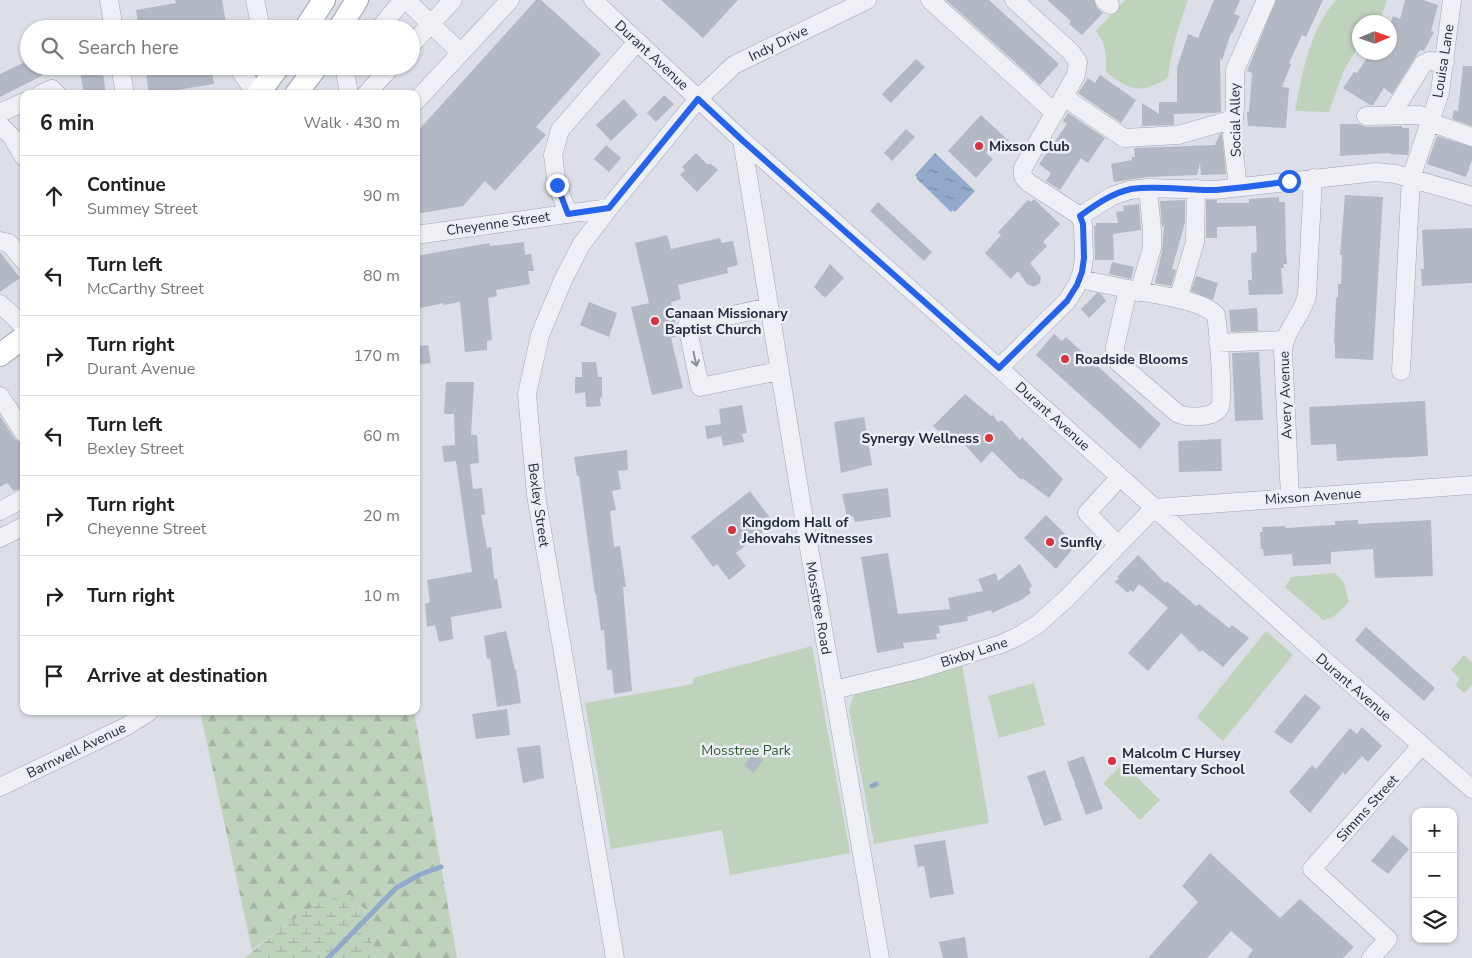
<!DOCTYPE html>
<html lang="en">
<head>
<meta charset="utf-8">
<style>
  :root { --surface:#fff; --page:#f2f2f2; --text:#222; --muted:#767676; --line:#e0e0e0 }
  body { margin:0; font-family:"Nunito Sans",sans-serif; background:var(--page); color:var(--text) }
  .controls { position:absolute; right:15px; bottom:15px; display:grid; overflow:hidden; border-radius:10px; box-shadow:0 1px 4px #0004 }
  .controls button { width:45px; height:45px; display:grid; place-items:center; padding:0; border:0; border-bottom:1px solid var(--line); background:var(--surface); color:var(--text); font:25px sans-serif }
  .compass { position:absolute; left:1352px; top:15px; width:45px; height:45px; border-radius:50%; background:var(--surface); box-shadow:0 1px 4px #0004; rotate:88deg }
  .stop { position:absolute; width:15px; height:15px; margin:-11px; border:4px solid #2563eb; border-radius:50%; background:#fff }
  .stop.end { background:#2563eb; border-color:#fff; box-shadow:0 1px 5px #0008 }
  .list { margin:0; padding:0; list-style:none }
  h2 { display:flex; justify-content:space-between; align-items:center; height:65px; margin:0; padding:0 20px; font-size:21px }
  h2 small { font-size:16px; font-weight:400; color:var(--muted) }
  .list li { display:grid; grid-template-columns:32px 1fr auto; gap:15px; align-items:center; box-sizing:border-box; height:80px; padding:0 20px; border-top:1px solid var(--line) }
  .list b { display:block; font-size:19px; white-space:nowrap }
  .list p { margin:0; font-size:16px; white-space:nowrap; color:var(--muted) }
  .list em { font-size:16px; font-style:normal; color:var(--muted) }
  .icon { flex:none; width:28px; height:28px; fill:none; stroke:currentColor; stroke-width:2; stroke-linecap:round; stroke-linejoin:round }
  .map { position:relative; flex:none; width:1472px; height:958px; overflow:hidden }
  .search { position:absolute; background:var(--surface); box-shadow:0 1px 4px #0004; left:20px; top:20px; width:400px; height:55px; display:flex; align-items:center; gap:12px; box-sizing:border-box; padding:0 18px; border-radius:28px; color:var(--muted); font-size:19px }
  .panel { position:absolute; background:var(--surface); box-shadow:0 1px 4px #0004; left:20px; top:90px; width:400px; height:625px; border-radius:10px }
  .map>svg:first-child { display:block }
  .green { fill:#bfd2bc }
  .forest { fill:url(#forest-firs) }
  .wetland { fill:url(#wetland-marsh) }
  .water { fill:url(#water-ripples) }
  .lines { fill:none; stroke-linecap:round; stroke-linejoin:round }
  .stream { stroke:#93a9cb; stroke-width:5 }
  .building { fill:#b3b8c5 }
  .minor-casing { stroke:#a1a5b1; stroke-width:19 }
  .major-casing { stroke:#9aa2b4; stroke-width:24 }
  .minor { stroke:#eff0f6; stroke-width:18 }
  .major { stroke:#fff; stroke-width:22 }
  .oneway { stroke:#8a8e9a }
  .route { stroke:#2563eb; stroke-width:6 }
  .poi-dot { fill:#d9343d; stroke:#ebeef5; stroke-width:2 }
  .labels { text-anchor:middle; stroke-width:5; stroke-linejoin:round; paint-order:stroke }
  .street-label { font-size:14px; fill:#242b3f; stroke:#ebeef5 }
  .poi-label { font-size:14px; font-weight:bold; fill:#242b3f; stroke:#ebeef5; text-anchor:start }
  .park-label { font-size:14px; fill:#345c30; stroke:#ebeef5 }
</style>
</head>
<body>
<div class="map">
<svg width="1472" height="958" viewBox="0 0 1472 958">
  <defs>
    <pattern id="forest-firs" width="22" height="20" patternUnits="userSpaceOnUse" patternTransform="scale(1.25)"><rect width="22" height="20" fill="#bfd2bc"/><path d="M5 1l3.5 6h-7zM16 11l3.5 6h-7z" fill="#a4b4a3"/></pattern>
    <pattern id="wetland-marsh" width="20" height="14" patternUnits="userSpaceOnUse" patternTransform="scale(1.25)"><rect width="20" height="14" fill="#bfd2bc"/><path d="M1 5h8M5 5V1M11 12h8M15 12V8" fill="none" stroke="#a4b4a3"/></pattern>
    <pattern id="water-ripples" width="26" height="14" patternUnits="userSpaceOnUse" patternTransform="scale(1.25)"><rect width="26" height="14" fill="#93a9cb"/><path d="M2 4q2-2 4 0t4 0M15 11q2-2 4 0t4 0" fill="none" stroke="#788aa6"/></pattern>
  </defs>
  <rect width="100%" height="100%" fill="#dcdfe7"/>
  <path class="green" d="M1125 0H1188C1179 25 1171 50 1168 77 1164 81 1159 83 1154 85 1134 94 1122 84 1106 72 1107 56 1106 44 1096 31Z
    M1336 0H1387L1381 17 1377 22H1360L1359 46 1344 70 1329 112 1295 111C1302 74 1310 29 1336 0Z
    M1335 573 1344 583 1349 602C1341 610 1334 619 1323 620L1285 587 1291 577Z
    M1266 631 1293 655 1223 741 1197 717Z
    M812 646 850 853 730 875 722 830 611 849 585 703 693 684V678Z
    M1464 655 1472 662V685L1464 693 1455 685 1460 679 1451 670Z
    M962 664 989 823 874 844 849 709 853 697 860 688Z
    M1034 683 1045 725 999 738 988 696Z
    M1123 763 1160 800 1140 820 1103 783Z"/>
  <path class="forest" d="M200 711H414L457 958H376L364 909 350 895 287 924 252 950Z"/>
  <path class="wetland" d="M345 895H350L364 909 376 958H244L287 924 318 903Z"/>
  <path class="water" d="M935 153 975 191 955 212 953 210 951 212 916 178 917 177 915 175Z"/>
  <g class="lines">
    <path class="stream" d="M872 786 876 784
      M328 958 396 888 421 874 441 867"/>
  </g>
  <path class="building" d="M175 0H222L227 29H139L136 10 176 3Z
    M536 0H541L601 54 536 127 546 135 495 191 485 181 463 206 416 214V133Z
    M661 0H738L703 38Z
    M946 0H989L1059 64 1040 85Z
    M1047 0H1094L1097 8 1103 13 1082 35 1069 24 1071 21Z
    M1214 0H1240L1234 14 1240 16 1232 34 1231 33 1222 60 1220 59 1221 112 1215 113 1174 114V125L1142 126V103L1159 114V102H1177V68L1188 34 1198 38Z
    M1276 0H1323L1306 37 1302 35 1289 63 1291 64 1282 87 1289 88 1286 128 1248 126 1247 112H1249L1252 73 1247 71Z
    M1405 0H1423L1438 5 1431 31 1434 32 1424 51 1420 50 1392 94 1384 88 1373 105H1370L1343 88 1354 72 1357 73 1371 52H1390V24L1393 16 1400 19Z
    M916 59 925 67 891 103 882 94Z
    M29 60V66H61L0 97V74Z
    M79 66H102L106 94H84Z
    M145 66H211L214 84 176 90 177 94H149Z
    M1463 66H1472V126L1452 119 1454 110 1458 111Z
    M1100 75 1136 100 1121 123 1078 93 1088 78 1095 83Z
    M664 95 674 104 656 122 647 113Z
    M624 99 638 115 611 141 596 125Z
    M1068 113 1105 138 1088 163 1081 158 1060 190 1046 181 1051 173 1039 164 1067 124 1063 121Z
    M981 115 1009 141 1001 150 993 145 986 153 993 159 976 178 948 151Z
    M1340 124H1359L1366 127 1402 126V128H1409V150L1408 155 1390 154V153L1340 156Z
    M906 129 915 137 892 161 884 153Z
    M1220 134H1222L1226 174 1201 175 1200 163 1197 175 1147 177 1114 182 1111 164 1132 160V157H1135L1134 148 1215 145Z
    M1437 136 1472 147V160L1466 177 1427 164Z
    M606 145 621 158 609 172 594 159Z
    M696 153 707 164H711L718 170 697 192 680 175 685 170 682 167Z
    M1345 195 1383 197 1373 360 1335 358V343H1334L1336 298 1338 297V284H1341L1342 255H1340Z
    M1279 197V202H1285L1286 251 1287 264H1283L1284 268H1281L1283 294 1249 295 1248 280H1252L1251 253 1257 252 1256 226 1217 227V238H1206V200H1217V203H1249V199Z
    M1034 199 1060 224 1043 242 1047 246 1030 263 1041 277 1040 283 1034 287 1027 284 1018 271 1011 279 985 253 1001 235 998 232 1028 200 1031 202Z
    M1185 200V222L1172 269 1176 270 1171 286 1155 283 1162 251 1164 226 1162 227 1160 201Z
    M878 202 932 252 924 261 870 211Z
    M1139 204 1141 230 1113 234 1114 260H1095L1094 226H1096V223H1118L1116 212 1124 211 1123 206Z
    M1472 228V283L1422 286 1421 269H1424L1422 230Z
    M667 235 671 249 720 238 722 243 733 241 738 265 727 268 728 273 678 285 681 299 671 302 678 336 671 338 683 388 652 395 631 307 649 303 635 243Z
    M524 242 525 255 531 254 534 271H528L530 284 496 290 497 296 488 298 492 340 487 341V350L465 352 460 302 444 305 443 303 416 309V256L489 243 490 246Z
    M0 252 20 278 0 292Z
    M1112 262 1134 267 1131 279 1109 274Z
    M830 264 844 278 825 298 814 287Z
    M1196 276 1218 283 1213 300 1191 291Z
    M1097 293 1101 294 1106 301 1089 318 1081 309Z
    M589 302 617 313 609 337 580 325Z
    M1257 308 1258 331 1231 332 1229 310Z
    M1054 334 1062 341 1066 337 1161 424 1140 449 1036 355Z
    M428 345 431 363 416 365V346Z
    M1259 352 1263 420 1235 421 1232 353Z
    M582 362H596L598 377H602V397L600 398 601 406 586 407 585 392 575 394V377H582Z
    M446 382H474L471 435H477L479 463 470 464 473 489 482 488 485 514 481 515 487 548 491 547 494 579 497 578 502 608 451 617 453 639 439 642 435 625 427 627 425 604 430 602 427 580 472 572 456 461 444 462 442 446 455 445 454 414H444Z
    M965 394 991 416 993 415 998 422 1002 420 1020 440 1022 437 1063 479 1049 498 1022 478 1021 480 992 451 981 463 957 436 950 442 933 426Z
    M1425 401 1428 456 1337 461 1336 444 1311 445 1309 407Z
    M742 405 747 433 742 434 744 442 723 446 721 436 707 439 705 426 721 424 719 409Z
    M0 416 15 439 24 444V487L14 491 7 483 0 487Z
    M864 417 872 465 841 473 834 422Z
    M1221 439 1222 471 1179 472 1178 441Z
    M627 450 628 470 618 471 621 489 612 491 616 510 610 511 614 547 620 546 626 587H623L632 691 614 694 612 670H607L604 630 601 631 596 594H595L579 476H577L574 457Z
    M888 488 891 517 855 522 853 516 847 517 842 494Z
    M750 491 774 523 736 553 746 566 729 580 717 564 713 567 691 537Z
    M1046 515 1076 545 1056 569 1024 538Z
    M1358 520V524L1431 520 1433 576 1375 578 1373 549 1331 552V564L1293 566 1292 554 1264 556 1263 549H1261L1260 532H1263L1262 527 1285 526 1286 528 1335 525V521Z
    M888 553 898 614 950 609 948 598 983 591 978 579 996 573 998 581 1020 564 1032 586 1029 589 1031 593 1021 600 992 613 991 610 967 617 968 621 939 626 940 633 936 634 937 639 903 643 904 648 877 653 861 557Z
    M1138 555 1165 583 1167 581 1196 606 1199 604 1229 628 1232 625 1249 638 1223 667 1202 650 1200 652 1181 633 1148 671 1128 653 1168 608 1139 584 1133 592 1130 590 1128 593 1115 582 1119 578 1117 577Z
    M1366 627 1435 688 1424 701 1355 640Z
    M506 631 515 670H516L521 703 497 707 490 658 487 659 484 636Z
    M1305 694 1321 707 1291 744 1274 732Z
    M507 709 510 735 476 739 472 714Z
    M1362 727 1382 746 1368 762 1362 756 1345 775 1343 772 1310 813 1289 792 1312 765 1316 769 1350 728 1357 734Z
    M540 745 544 778 523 783 517 748Z
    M753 753 763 760 754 773 744 766Z
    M1084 756 1103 809 1086 815 1067 762Z
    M1045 770 1062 820 1044 826 1027 776Z
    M1393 835 1409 849 1388 874 1371 861Z
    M945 840 954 894 930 898 924 866 918 867 914 845Z
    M1210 853 1280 918 1300 899 1354 947 1343 958H1247L1253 950 1231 931 1207 958H1148L1198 902 1182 886Z
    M965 937 968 958H943L939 942Z"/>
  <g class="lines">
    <defs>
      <path id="minor" d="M109 0 114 29
        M255 0 261 29
        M406 0 461 53
        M593 0 742 140 999 368 1316 653 1472 789
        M930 0 1055 113
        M1104 0 1110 5
        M379 29 403 0
        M411 45 453 0
        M120 66 125 94
        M237 66 256 94
        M344 66 349 94
        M41 94 52 89 57 94
        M366 94 392 66
        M1064 97 1124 138 1178 135 1234 119
        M416 101 510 0
        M0 113 24 102
        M1391 115 1423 64 1429 61 1445 62
        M1366 116 1420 115 1430 122 1472 137
        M0 125 12 137 24 157
        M742 140 804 519 880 958
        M1238 187 1232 136 1235 107V70L1266 0
        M568 213 557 185 553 155 560 130 637 42
        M1080 216 1112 196 1130 190 1148 188 1215 190 1376 172 1396 174 1472 196
        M416 235 609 208
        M0 241 9 243 24 261
        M1080 279 1128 289
        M1128 289C1150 294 1201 299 1216 315 1218 328 1224 400 1220 407 1213 419 1187 418 1177 413L1119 363 1115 356V347Z
        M1139 292 1152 248V230L1148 188
        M1178 299 1195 242 1196 189
        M0 304 24 326
        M769 307 687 325 700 387 779 371
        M1218 343 1284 340
        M999 368 1067 301 1077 285 1082 272 1084 258 1083 225 1080 216 1029 183C1023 178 1022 175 1023 168L1076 75 1078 62 1071 52 1014 0
        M1401 371 1411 178 1440 92 1452 0
        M0 396 24 433
        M1290 497 1283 350C1285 329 1303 315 1307 295L1313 178
        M0 511 24 498
        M0 538 24 526
        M1118 545 1087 513 1120 477
        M834 690 921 669 1001 644 1017 637 1038 624 1066 599 1154 508 1472 485
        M0 787 127 726 150 711
        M615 958 536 495 527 394 540 335 563 280 581 245 609 208 698 99 734 65 867 0
        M1371 958 1388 939 1312 869 1421 746"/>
      <path id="major" d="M305 29 324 0
        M339 29 357 0
        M258 94 279 66
        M296 94 317 66
        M0 355 24 337"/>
    </defs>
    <use href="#minor" class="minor-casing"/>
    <use href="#major" class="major-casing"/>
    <use href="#minor" class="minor"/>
    <use href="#major" class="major"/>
  </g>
  <defs><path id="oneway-shaft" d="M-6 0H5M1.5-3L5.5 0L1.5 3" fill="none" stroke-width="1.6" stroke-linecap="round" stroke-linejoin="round" transform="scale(1.25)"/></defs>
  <use class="oneway" href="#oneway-shaft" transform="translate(695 359) rotate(78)"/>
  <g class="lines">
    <path class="route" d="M557 185 568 214 609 208 698 99 742 140 999 368 1067 301 1077 285 1082 272 1084 258 1083 224 1080 216C1095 205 1112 193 1131 189 1159 185 1188 191 1216 190 1240 188 1265 185 1289 181"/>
  </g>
  <g class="poi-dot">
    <circle cx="979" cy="146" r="5"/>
    <circle cx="655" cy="321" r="5"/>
    <circle cx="1065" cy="359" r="5"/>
    <circle cx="989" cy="438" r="5"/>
    <circle cx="732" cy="530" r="5"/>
    <circle cx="1050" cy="542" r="5"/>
    <circle cx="1112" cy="761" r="5"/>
  </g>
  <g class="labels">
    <g class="street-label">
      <text transform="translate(778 43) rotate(-26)" y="5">Indy Drive</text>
      <text transform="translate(652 55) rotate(43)" y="5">Durant Avenue</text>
      <text transform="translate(1443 61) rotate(-81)" y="5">Louisa Lane</text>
      <text transform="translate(1235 120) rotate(-91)" y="5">Social Alley</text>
      <text transform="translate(498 223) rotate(-8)" y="5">Cheyenne Street</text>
      <text transform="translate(1285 395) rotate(-92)" y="5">Avery Avenue</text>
      <text transform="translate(1053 416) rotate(42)" y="5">Durant Avenue</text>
      <text transform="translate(1313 496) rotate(-4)" y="5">Mixson Avenue</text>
      <text transform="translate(539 505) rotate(82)" y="5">Bexley Street</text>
      <text transform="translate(819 608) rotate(80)" y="5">Mosstree Road</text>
      <text transform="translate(974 652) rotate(-18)" y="5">Bixby Lane</text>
      <text transform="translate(1354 687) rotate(41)" y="5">Durant Avenue</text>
      <text transform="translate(76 750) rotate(-26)" y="5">Barnwell Avenue</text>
      <text transform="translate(1367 808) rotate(-48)" y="5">Simms Street</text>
    </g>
    <g class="poi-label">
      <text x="989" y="151">Mixson Club</text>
      <text x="665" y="318">Canaan Missionary<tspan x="665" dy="16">Baptist Church</tspan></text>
      <text x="1075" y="364">Roadside Blooms</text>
      <text x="979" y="443" text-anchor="end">Synergy Wellness</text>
      <text x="742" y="527">Kingdom Hall of<tspan x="742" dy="16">Jehovahs Witnesses</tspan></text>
      <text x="1060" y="547">Sunfly</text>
      <text x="1122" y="758">Malcolm C Hursey<tspan x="1122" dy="16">Elementary School</tspan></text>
    </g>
    <g class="park-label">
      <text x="746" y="755">Mosstree Park</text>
    </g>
  </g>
</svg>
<div class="controls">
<button>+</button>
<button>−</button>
<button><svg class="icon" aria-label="layers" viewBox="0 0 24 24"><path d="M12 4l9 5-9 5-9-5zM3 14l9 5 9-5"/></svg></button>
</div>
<svg class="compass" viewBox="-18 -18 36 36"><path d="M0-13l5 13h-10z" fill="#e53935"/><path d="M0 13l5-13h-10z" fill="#767676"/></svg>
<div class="stop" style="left:1289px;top:181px"></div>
<div class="stop end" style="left:557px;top:185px"></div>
<div class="search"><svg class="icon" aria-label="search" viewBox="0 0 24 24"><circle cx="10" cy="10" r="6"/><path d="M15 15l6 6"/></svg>Search here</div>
<section class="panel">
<h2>6 min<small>Walk · 430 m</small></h2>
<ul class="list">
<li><svg class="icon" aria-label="ahead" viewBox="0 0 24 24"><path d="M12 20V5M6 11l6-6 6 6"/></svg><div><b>Continue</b><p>Summey Street</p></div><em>90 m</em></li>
<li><svg class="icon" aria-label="left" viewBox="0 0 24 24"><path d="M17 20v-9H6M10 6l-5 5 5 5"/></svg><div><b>Turn left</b><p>McCarthy Street</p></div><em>80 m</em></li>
<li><svg class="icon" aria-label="right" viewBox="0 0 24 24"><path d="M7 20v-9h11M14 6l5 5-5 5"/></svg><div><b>Turn right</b><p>Durant Avenue</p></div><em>170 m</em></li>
<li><svg class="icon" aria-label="left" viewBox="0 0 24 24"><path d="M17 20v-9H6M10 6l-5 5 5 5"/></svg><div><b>Turn left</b><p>Bexley Street</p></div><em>60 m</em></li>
<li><svg class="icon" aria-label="right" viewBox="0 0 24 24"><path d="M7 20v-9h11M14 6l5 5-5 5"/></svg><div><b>Turn right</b><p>Cheyenne Street</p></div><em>20 m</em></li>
<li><svg class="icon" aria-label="right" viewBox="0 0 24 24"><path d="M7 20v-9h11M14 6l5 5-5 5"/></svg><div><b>Turn right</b></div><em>10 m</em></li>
<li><svg class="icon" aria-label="arrive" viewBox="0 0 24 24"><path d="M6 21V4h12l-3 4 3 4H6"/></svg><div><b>Arrive at destination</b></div></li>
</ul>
</section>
</div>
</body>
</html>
